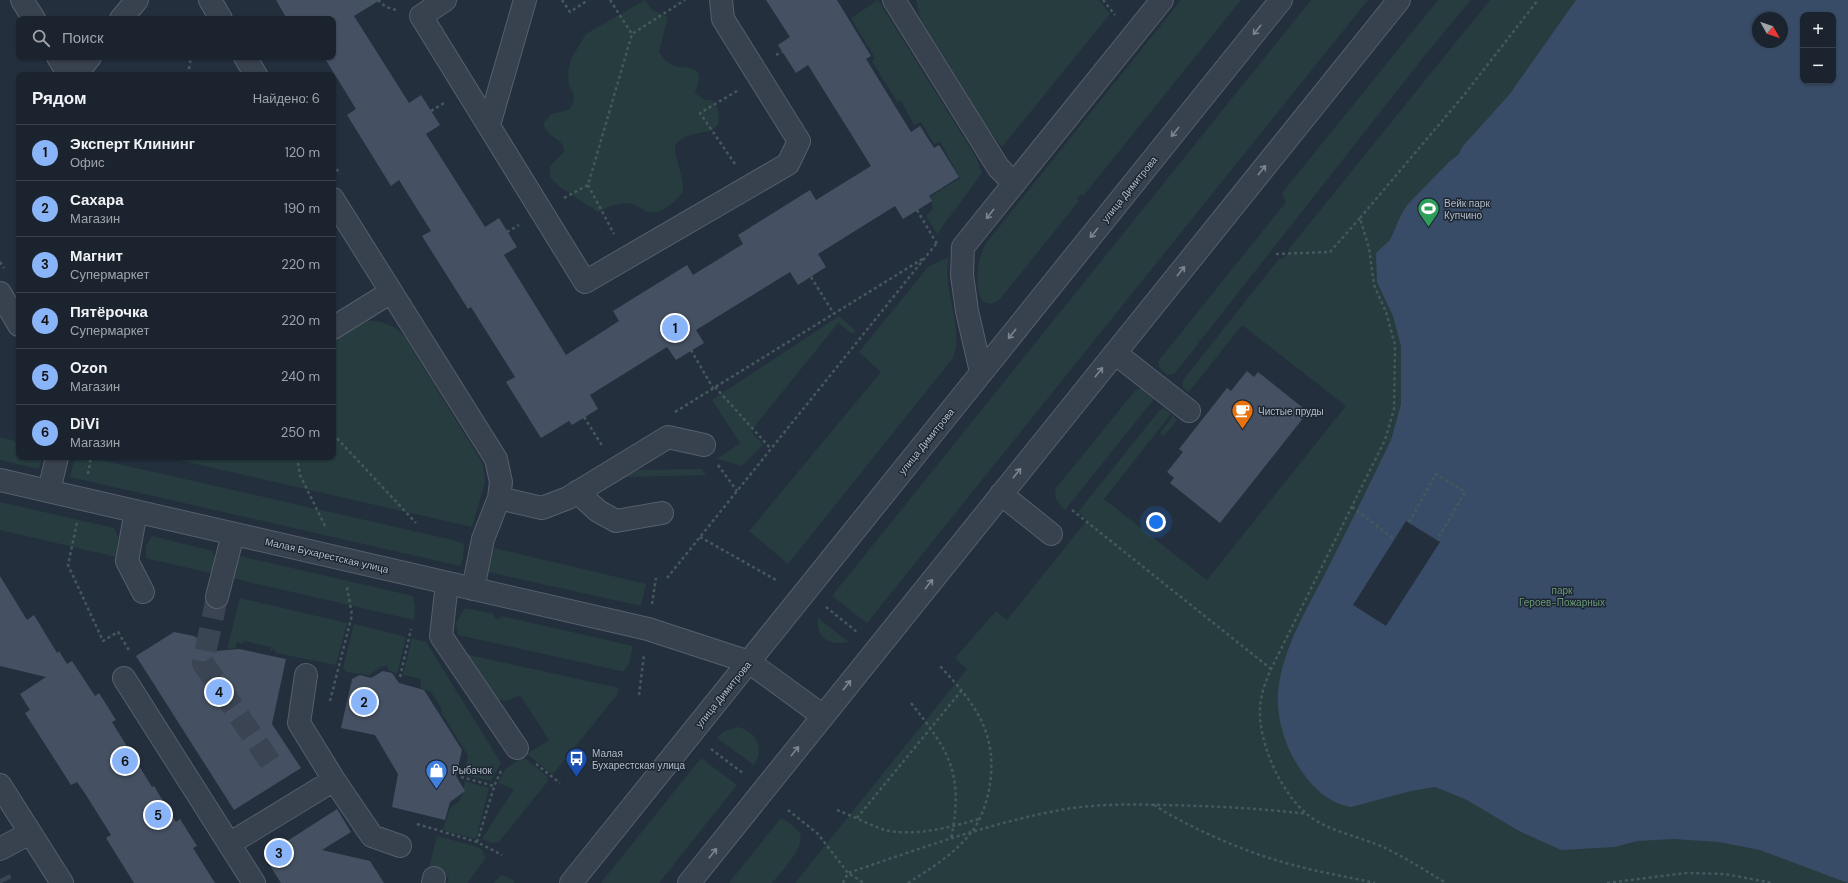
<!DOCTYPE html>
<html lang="ru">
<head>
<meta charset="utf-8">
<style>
  :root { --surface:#1b232e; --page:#242b36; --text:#f1f3f6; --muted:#a0a4aa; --line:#39404a; --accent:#8ab4f8 }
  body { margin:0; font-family:"DM Sans",sans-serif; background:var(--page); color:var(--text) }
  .controls { position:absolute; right:12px; top:12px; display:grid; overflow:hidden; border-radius:8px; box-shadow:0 1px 3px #0004 }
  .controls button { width:36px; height:36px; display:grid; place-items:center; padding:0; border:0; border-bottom:1px solid var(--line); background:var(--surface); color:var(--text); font:20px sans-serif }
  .compass { position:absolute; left:1752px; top:12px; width:36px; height:36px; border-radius:50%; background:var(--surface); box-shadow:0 1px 3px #0004; rotate:130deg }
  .you { position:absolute; left:1156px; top:522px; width:14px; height:14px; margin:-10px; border:3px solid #fff; border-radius:50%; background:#1a73e8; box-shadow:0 0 0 6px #1a73e833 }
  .badge { display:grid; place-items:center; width:26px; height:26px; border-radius:50%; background:var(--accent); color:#111; font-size:13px; font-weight:700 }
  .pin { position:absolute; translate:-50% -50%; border:2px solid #fff; box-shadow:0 1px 4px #0006 }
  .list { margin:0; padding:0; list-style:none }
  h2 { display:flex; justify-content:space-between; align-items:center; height:52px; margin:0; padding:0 16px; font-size:17px }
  h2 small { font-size:13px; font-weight:400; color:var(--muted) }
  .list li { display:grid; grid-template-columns:26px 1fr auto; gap:12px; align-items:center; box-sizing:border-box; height:56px; padding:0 16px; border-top:1px solid var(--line) }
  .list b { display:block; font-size:15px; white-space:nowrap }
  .list p { margin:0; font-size:13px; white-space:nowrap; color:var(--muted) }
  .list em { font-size:13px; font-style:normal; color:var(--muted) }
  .icon { flex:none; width:22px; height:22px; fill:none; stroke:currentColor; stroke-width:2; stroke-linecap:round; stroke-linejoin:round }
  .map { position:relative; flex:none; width:1848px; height:883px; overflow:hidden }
  .search { position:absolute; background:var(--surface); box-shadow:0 1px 3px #0004; left:16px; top:16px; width:320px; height:44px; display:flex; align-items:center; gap:10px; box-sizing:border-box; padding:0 14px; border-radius:8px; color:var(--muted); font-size:15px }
  .panel { position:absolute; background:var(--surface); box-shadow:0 1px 3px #0004; left:16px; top:72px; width:320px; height:388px; border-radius:8px }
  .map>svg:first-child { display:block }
  .green { fill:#263c3f; fill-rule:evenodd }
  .water { fill:#394c67; fill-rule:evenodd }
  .pier { fill:#242f3e }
  .building { fill:#455162 }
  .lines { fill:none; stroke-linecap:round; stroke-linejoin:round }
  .minor-tunnel { stroke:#3a4453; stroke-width:22; stroke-dasharray:22 11; stroke-linecap:butt }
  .minor-casing { stroke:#565f6c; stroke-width:24 }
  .path { stroke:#44595c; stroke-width:2.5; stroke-dasharray:3 3; stroke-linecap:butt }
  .minor { stroke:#38414e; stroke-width:22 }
  .oneway { stroke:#7c8592 }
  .labels { text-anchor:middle; stroke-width:3; stroke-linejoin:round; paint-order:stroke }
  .street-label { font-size:10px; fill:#b4bcc9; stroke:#1d2633 }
  .poi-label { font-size:10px; fill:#b4bcc9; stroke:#1d2633; text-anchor:start }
  .park-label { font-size:10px; fill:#6b9a76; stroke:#1d2633 }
</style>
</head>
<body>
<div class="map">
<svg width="1848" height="883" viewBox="0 0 1848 883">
  <rect width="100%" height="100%" fill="#242f3e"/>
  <path class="green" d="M645 0 652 10 668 17 659 52C663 58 666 62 672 65 681 69 699 65 699 77 699 83 696 88 695 93L704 100H712L718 110 719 123 712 131C651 139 684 155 683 192 675 202 660 217 646 211 641 209 637 205 632 204 621 201 608 207 598 212L560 187 550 177V166L564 152C565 137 544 138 544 123L551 114 565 111 570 109 573 103 574 96 569 85 568 70 572 57 586 34Z
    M878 0 976 157 982 173 937 234 927 218V215L933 209 930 197 960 178 940 142 934 144 921 122 914 125 901 101 897 102 872 61 875 58 851 18Z
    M916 0H1099L1110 14 1002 147 990 132 920 18Z
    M1181 0H1241L1083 196 1081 194 1077 199 1079 201 1000 299 992 304 983 302C973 287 977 257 987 242Z
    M1311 0H1368L867 623 832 596Z
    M1438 0H1471L1426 54 1201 340 1197 341 1199 343 1174 374 1167 375 1159 368 1158 362 1160 359 1286 202 1282 193Z
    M1490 0H1848V883H795L967 669 955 658 996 611 1007 620 1087 520 1078 512 1159 411 1164 408 1171 414 1104 499 1207 580 1329 427 1346 406 1242 325 1189 392 1182 387 1183 380 1279 259H1283L1290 250H1288ZM1803 15H1833V81H1803ZM1758 18H1782V42H1758Z
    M949 257C941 290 965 326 953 358L788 564 749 531 881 372 859 352 928 267Z
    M839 316 856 331 853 334 838 323 751 431 763 445 742 466 717 459 740 443 712 400Z
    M368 321C384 321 394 325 404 336L483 464 485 482 472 527 165 457H333V340Z
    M1138 389H1142L1154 399 1065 510C1058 503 1053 498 1056 488L1134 392Z
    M1173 416 1177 420 1164 436 1160 433Z
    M0 437 19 442V457H43L39 469 0 460Z
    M75 457H88L453 540 464 544 463 558 460 566 70 477Z
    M702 469 706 475 627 477 599 493 594 490 627 470Z
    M0 502 114 528 118 538 116 557 0 530Z
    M152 536 213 551 216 565 214 574 146 558V546Z
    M494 548 646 584 641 606 488 572Z
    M240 556 413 596 415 608 414 620 231 578 233 566Z
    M240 598 347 623 336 665 276 653 274 649 270 651 271 647 244 641 242 644 237 642 235 648 227 649Z
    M465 608 494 614V618L500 619 501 616 633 646 629 664 624 671H621L458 635 456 623Z
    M818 618 849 642C830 646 816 639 818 618Z
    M354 624 406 637 397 674 388 670 387 666H382L369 675 346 672 343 667Z
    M412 638 426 642 501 763 491 781 464 775 468 756 441 712 442 710 431 692 421 688V679L403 675Z
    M465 654 619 688 616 696 554 773H550L527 754 549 740 520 695 506 701 496 699Z
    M737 727C757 731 765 748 754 765L717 738 723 732Z
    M523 757 547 776 548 781 499 842 492 843 482 839 514 789 498 783 505 769Z
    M701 758 737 785 659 883H601Z
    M465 781 489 788 476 839 443 830 450 808 459 801 462 796Z
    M781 818C787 822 795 826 799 832 808 845 779 874 772 883H729Z
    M437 836 478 847 482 850 486 858 467 883H447L449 877 428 871Z
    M502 875 515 881 514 883H493Z"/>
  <path class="water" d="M1576 0H1848V883L1760 850 1719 842 1673 839 1637 841 1615 847 1561 850 1521 832 1465 799 1435 787 1411 791 1351 807C1331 804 1314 789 1303 773 1287 752 1276 720 1278 693 1282 649 1307 609 1327 570 1349 527 1370 483 1391 440L1401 404V346L1393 316 1377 282 1376 253 1390 240 1402 213 1408 204 1449 162 1459 154 1462 147 1509 95ZM1803 15H1833V81H1803ZM1758 18H1782V42H1758Z"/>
  <path class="pier" d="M1406 521 1440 542 1386 626 1353 605Z"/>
  <path class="building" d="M276 0H380L354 16 409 103 421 95 440 125 426 134 485 227 499 218 517 247 504 255 566 355 619 321 613 311 687 265 693 275 743 244 738 235 810 190 816 200 871 166 808 65 796 73 778 45 790 37 766 0H837L871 56 866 59 911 132 920 126 934 148 939 145 959 177 929 196 932 201 903 219 895 206 818 254 826 267 798 285 790 272 696 330 704 343 676 360 667 347 590 395 598 409 572 425 569 421 541 438 506 382 515 377 471 307 468 309 422 236 431 231 399 180 391 186 347 115 356 109 324 57H333V19H287Z
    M1247 371 1254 377 1258 372 1308 412 1220 523 1170 483 1174 478 1167 472 1183 452 1179 449 1227 388 1231 391Z
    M0 576 27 620 34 615 57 653 59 651 67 664 72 661 95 696 99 693 116 720 112 722 152 787 154 786 176 822 180 819 197 846 193 848 215 883H134L106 838 111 835 86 795 77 782 71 785 25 713 30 710 20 694 46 677 0 666Z
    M174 632 194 636 216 651 239 649 286 659 272 724 301 768 234 810 136 656Z
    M383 671 392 673 399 683 424 690 462 750 456 776 465 791 450 802 445 820 392 807 398 774 375 735 341 728 352 679 360 675 371 678Z
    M337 809 351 832 322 850 370 861 384 883H281L264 856Z"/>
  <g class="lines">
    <path class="minor-tunnel" d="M217 597 203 663 271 763
      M0 879 2 883"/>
    <defs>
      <path id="minor" d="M22 0 34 19
        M210 0 221 19
        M445 0 421 16 585 282 788 164 799 141 723 19 721 0
        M894 0 998 167 1014 184
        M121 19 137 0
        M58 57 69 75
        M245 57 256 75
        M75 75 90 57
        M489 125 525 0
        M333 199 496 459 501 482 499 498 483 539 473 589
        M0 293 19 325
        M333 328 391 292
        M1115 353 1189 411
        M981 372 967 311 962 275 963 247 1162 0
        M0 480 648 629 749 662 823 716
        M49 491 57 457
        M577 492 598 511 616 521 662 513
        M1001 494 1051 534
        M499 498 542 508 568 498 668 437 704 445
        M136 511 127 561 143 592
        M447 583 441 636 517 748
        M217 597 233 534
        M306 675 299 723 334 780 372 836 400 846
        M124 678 254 883
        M0 785 62 883
        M229 844 334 780
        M0 849 30 833
        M433 883 434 878
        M571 883 1281 0
        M689 883 1399 0"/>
    </defs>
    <use href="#minor" class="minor-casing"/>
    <path class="path" d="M378 0 386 7 396 10
      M562 0 570 12 588 0
      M610 0 632 34
      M1103 0 1115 15
      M360 8 375 0
      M776 55 782 52
      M188 75 191 57
      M431 111 444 103
      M333 164 340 174
      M735 164 700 113 737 91
      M588 185 614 234
      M564 198 588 185 632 34 685 0
      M917 210 937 244
      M1360 218 1464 95 1538 0
      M507 232 519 225
      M1276 254 1330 252 1360 218 1369 248 1374 285 1386 312 1395 345 1394 409 1385 440 1271 669C1266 681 1261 693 1260 707 1258 742 1280 792 1308 815 1327 831 1362 837 1385 848 1406 858 1426 871 1446 883
      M0 262 4 268
      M811 277 834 314
      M691 350 713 388
      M715 387 771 449
      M675 412 924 258
      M584 417 603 447
      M333 434 416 523
      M297 457 300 475 326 528
      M141 459 142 457
      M718 465 737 491
      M88 474 91 457
      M1352 507 1394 539
      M1072 510 1271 669
      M1409 522 1436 474 1465 492 1437 540
      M77 523 68 565 103 641 118 632 130 652
      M700 537 776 580
      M667 578 936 244
      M652 604 656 578
      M826 607 857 632
      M400 677 411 629
      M639 695 644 655
      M330 701 352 615 347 587
      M911 703C950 752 964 774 951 839
      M711 749 744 774
      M536 764 560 783
      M461 777 494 786
      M1154 805C1193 830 1252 855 1297 866 1323 873 1349 877 1375 883
      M788 810 818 834 848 873 864 883
      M837 810C853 816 869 825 885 830 915 837 951 827 979 819
      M857 818 962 690
      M417 824 477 842 502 855
      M477 842 495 784 502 769
      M843 883 848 873C919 849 992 822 1066 809 1097 804 1131 804 1162 805 1211 806 1259 808 1307 814
      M908 883C930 869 953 855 970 834 980 822 986 805 989 790 999 734 976 705 940 666
      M1607 883 1686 873 1725 874 1772 883"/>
    <use href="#minor" class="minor"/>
  </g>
  <defs><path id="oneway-shaft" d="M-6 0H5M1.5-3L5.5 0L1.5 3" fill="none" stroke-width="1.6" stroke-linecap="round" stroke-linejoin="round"/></defs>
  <g class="oneway">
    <use href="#oneway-shaft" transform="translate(1257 30) rotate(129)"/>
    <use href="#oneway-shaft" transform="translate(1175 132) rotate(129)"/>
    <use href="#oneway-shaft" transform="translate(1262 170) rotate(-51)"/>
    <use href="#oneway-shaft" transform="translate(990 214) rotate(129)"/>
    <use href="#oneway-shaft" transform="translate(1094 233) rotate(129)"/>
    <use href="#oneway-shaft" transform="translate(1181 271) rotate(-51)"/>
    <use href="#oneway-shaft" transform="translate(1012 334) rotate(129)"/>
    <use href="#oneway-shaft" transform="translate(1099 372) rotate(-51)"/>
    <use href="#oneway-shaft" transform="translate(1017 473) rotate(-51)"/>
    <use href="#oneway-shaft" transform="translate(929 584) rotate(-51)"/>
    <use href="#oneway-shaft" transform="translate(847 685) rotate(-51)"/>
    <use href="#oneway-shaft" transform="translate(795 751) rotate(-51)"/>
    <use href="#oneway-shaft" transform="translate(713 853) rotate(-51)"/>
  </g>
  <defs>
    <symbol id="stadium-pin" viewBox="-11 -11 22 30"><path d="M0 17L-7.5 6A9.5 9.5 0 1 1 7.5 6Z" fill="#2e9e5b" stroke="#1d2633"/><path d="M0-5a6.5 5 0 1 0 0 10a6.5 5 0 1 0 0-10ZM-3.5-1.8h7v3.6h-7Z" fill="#fff"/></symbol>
    <symbol id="cafe-pin" viewBox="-11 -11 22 30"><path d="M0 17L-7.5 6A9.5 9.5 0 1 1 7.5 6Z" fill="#e8710a" stroke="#1d2633"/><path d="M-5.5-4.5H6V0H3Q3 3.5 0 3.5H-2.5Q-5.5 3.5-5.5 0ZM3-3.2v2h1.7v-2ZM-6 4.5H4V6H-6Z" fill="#fff"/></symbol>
    <symbol id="bus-pin" viewBox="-11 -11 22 30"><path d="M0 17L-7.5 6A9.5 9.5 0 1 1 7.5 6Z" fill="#1a4fb4" stroke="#1d2633"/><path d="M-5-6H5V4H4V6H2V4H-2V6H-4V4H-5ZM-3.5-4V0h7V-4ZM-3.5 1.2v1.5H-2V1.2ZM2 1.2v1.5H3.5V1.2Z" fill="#fff"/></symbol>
    <symbol id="shop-pin" viewBox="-11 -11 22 30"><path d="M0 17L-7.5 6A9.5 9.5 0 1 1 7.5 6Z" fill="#3f7fe0" stroke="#1d2633"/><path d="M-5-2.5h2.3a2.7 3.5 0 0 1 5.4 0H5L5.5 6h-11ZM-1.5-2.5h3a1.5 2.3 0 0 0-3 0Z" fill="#fff"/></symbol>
  </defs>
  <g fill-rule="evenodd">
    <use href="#stadium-pin" x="1416" y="196" width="25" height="34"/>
    <use href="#cafe-pin" x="1230" y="398" width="25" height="34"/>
    <use href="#bus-pin" x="564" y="746" width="25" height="34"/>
    <use href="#shop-pin" x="424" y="758" width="25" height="34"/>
  </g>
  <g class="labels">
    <g class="street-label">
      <text transform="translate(1129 189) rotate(-51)" y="4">улица Димитрова</text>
      <text transform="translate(926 441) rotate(-51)" y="4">улица Димитрова</text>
      <text transform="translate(327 555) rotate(13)" y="4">Малая Бухарестская улица</text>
      <text transform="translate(723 694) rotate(-51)" y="4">улица Димитрова</text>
    </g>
    <g class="poi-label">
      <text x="1444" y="207">Вейк парк<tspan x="1444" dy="12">Купчино</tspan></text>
      <text x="1258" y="415">Чистые пруды</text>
      <text x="592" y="757">Малая<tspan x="592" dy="12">Бухарестская улица</tspan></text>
      <text x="452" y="774">Рыбачок</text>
    </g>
    <g class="park-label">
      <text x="1562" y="594">парк<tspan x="1562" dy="12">Героев-Пожарных</tspan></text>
    </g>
  </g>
</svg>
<div class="controls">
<button>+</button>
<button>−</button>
</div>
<svg class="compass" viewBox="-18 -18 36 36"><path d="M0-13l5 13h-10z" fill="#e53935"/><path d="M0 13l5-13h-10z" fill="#a0a4aa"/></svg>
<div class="you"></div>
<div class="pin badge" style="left:675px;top:328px">1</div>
<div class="pin badge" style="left:364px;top:702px">2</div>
<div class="pin badge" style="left:279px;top:853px">3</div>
<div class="pin badge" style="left:219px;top:692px">4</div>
<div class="pin badge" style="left:158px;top:815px">5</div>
<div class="pin badge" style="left:125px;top:761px">6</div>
<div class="search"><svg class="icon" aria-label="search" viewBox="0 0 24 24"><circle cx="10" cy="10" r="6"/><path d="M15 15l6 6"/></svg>Поиск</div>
<section class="panel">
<h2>Рядом<small>Найдено: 6</small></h2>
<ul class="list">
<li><span class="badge">1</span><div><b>Эксперт Клининг</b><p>Офис</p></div><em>120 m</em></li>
<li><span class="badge">2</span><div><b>Сахара</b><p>Магазин</p></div><em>190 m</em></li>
<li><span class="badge">3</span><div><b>Магнит</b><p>Супермаркет</p></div><em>220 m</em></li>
<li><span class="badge">4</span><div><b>Пятёрочка</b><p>Супермаркет</p></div><em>220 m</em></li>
<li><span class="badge">5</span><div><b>Ozon</b><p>Магазин</p></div><em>240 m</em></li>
<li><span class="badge">6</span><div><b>DiVi</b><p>Магазин</p></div><em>250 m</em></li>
</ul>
</section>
</div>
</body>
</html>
